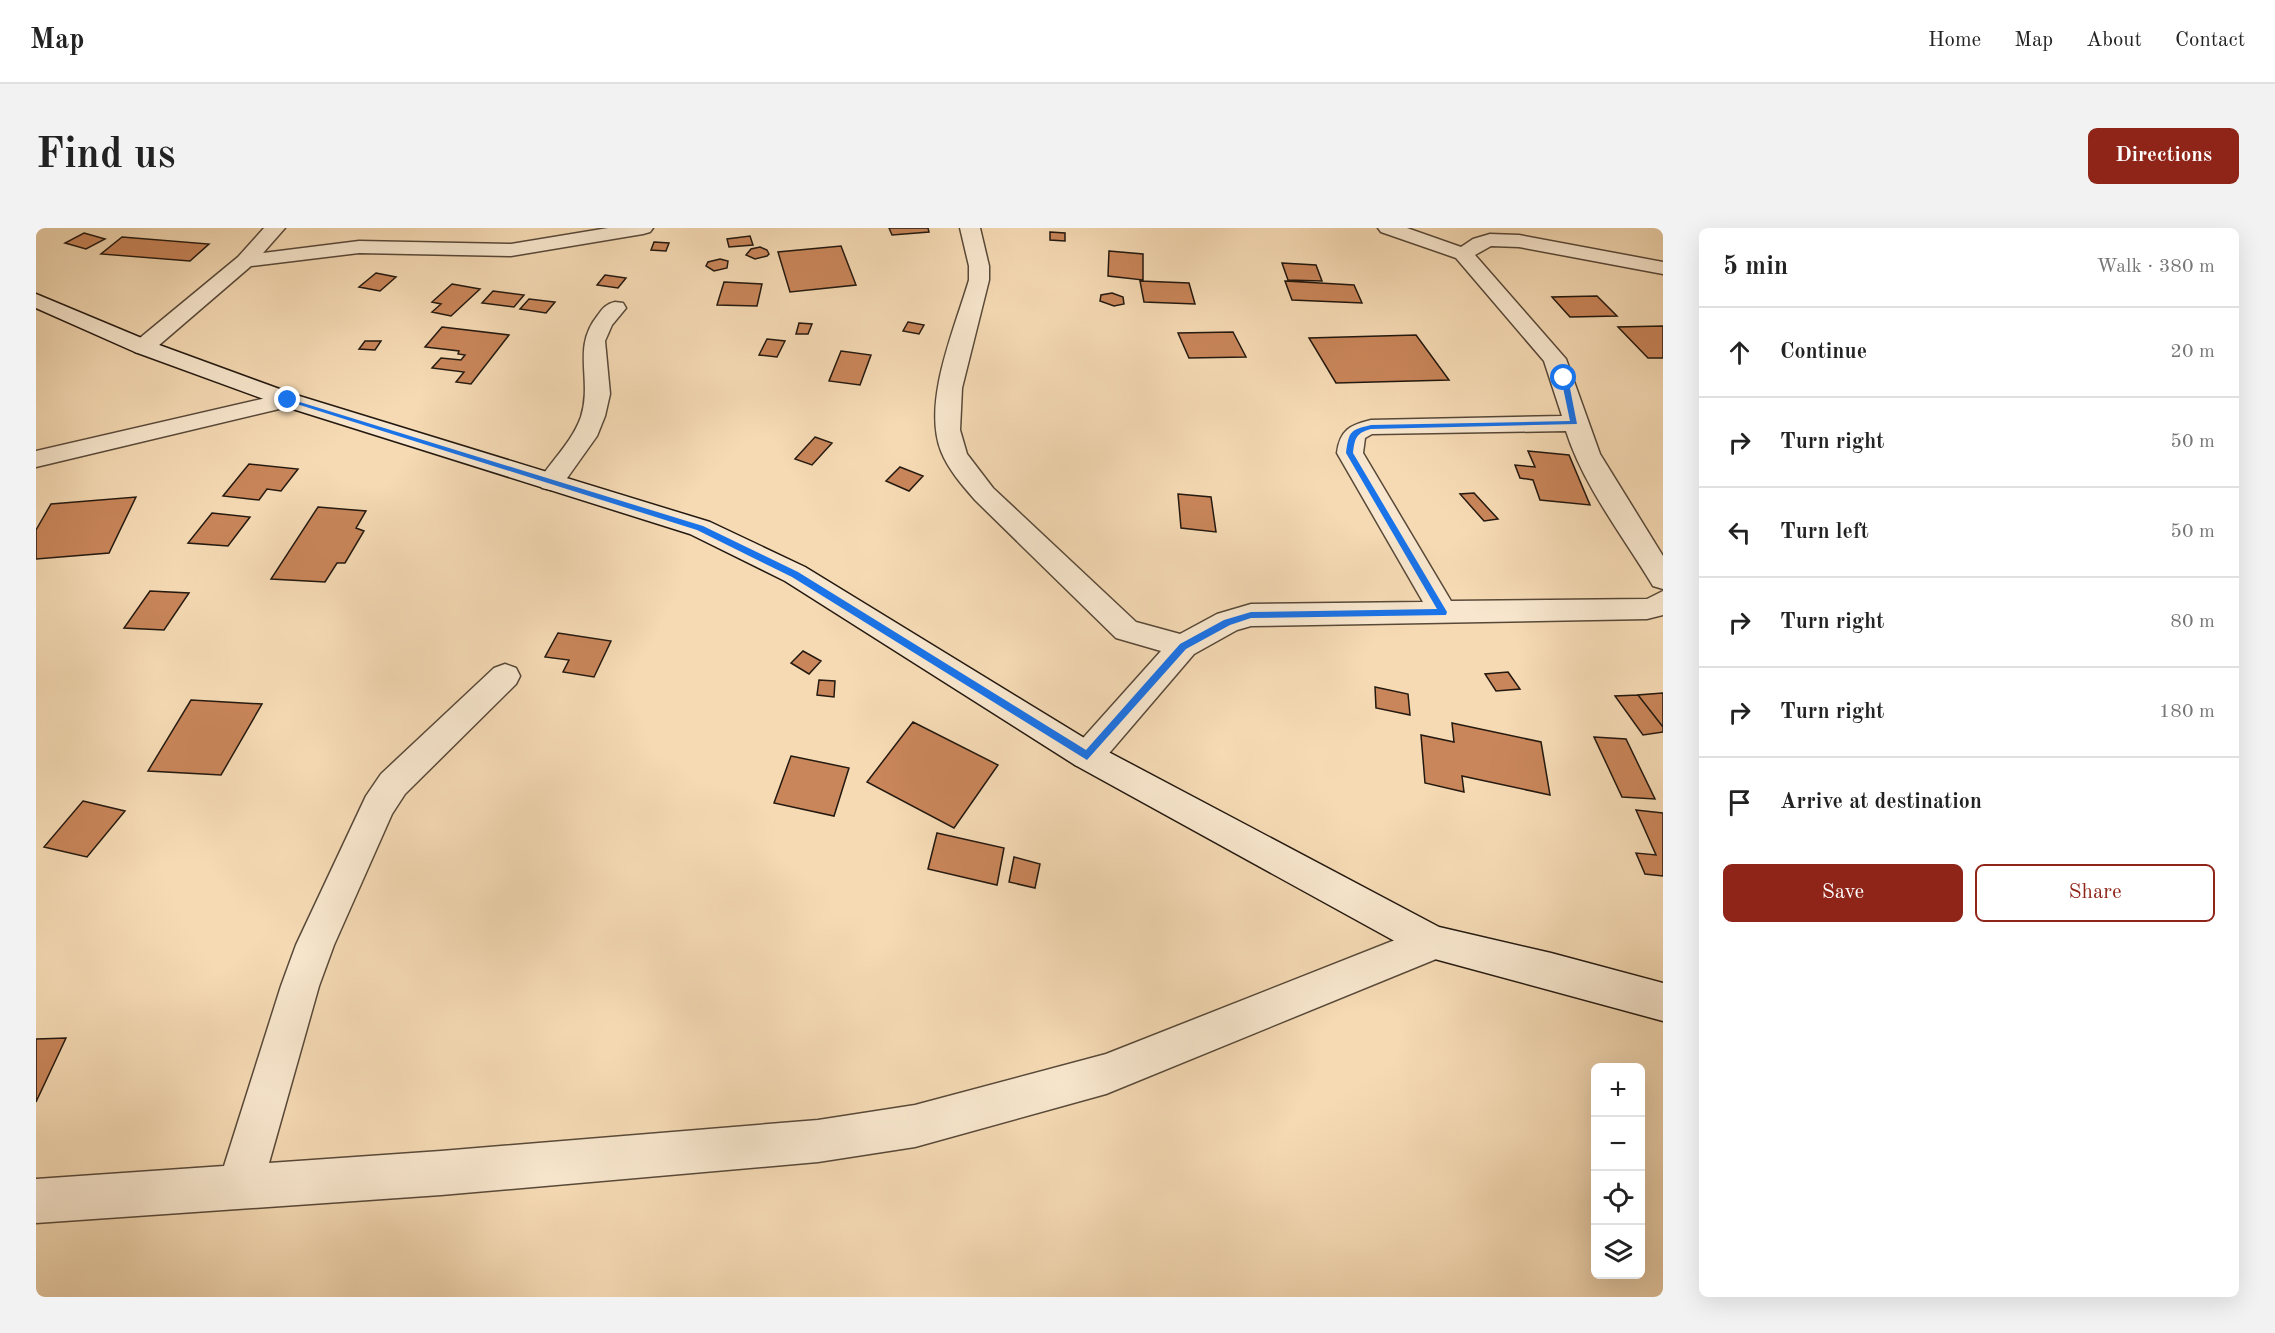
<!DOCTYPE html>
<html lang="en">
<head>
<meta charset="utf-8">
<style>
  :root { --surface:#fff; --page:#f2f2f2; --text:#222; --muted:#767676; --line:#e0e0e0; --accent:#8f2418 }
  body { margin:0; font-family:"Old Standard TT",serif; background:var(--page); color:var(--text) }
  .controls { position:absolute; right:18px; bottom:18px; display:grid; overflow:hidden; border-radius:9px; box-shadow:0 6px 24px #0002 }
  .controls button { width:54px; height:54px; display:grid; place-items:center; padding:0; border:0; border-bottom:2px solid var(--line); background:var(--surface); color:var(--text); font:30px sans-serif }
  .stop { position:absolute; width:18px; height:18px; margin:-14px; border:4px solid #1a73e8; border-radius:50%; background:#fff }
  .stop.end { background:#1a73e8; border-color:#fff; box-shadow:0 2px 6px #0008 }
  .list { margin:0; padding:0; list-style:none }
  h2 { display:flex; justify-content:space-between; align-items:center; height:78px; margin:0; padding:0 24px; font-size:26px }
  h2 small { font-size:20px; font-weight:400; color:var(--muted) }
  .list li { display:grid; grid-template-columns:39px 1fr auto; gap:18px; align-items:center; box-sizing:border-box; height:90px; padding:0 24px; border-top:2px solid var(--line) }
  .list b { display:block; font-size:22px; white-space:nowrap }
  .list em { font-size:20px; font-style:normal; color:var(--muted) }
  .actions { display:flex; gap:12px; padding:18px 24px }
  .actions a { flex:1; padding:14px 0; border:2px solid var(--accent); border-radius:9px; text-align:center; font-size:21px; color:var(--accent) }
  .actions .main { background:var(--accent); color:#fff }
  .icon { flex:none; width:33px; height:33px; fill:none; stroke:currentColor; stroke-width:2; stroke-linecap:round; stroke-linejoin:round }
  .map { position:relative; flex:none; width:1627px; height:1069px; overflow:hidden; border-radius:9px }
  header { display:flex; align-items:center; gap:36px; box-sizing:border-box; height:84px; padding:0 30px; background:var(--surface); border-bottom:2px solid var(--line) }
  header strong { font-size:28px }
  nav { display:flex; gap:33px; margin-inline-start:auto; font-size:21px }
  .intro { display:flex; align-items:center; justify-content:space-between; box-sizing:border-box; height:144px; padding:0 36px }
  h1 { margin:0; font-size:42px }
  .button { padding:15px 27px; border-radius:9px; background:var(--accent); color:#fff; font-size:21px; font-weight:700 }
  main { display:flex; gap:36px; padding:0 36px }
  aside { flex:1; background:var(--surface); border-radius:9px; box-shadow:0 6px 24px #0002 }
  .map>svg:first-child { display:block }
  .building { fill:#c9865a; stroke:#241910; stroke-width:1.5 }
  .lines { fill:none; stroke-linecap:round; stroke-linejoin:round }
  .street-casing { stroke:#584939; stroke-width:3 }
  .secondary-casing { stroke:#241910; stroke-width:3 }
  .street { fill:#f8e7ce; fill-rule:evenodd }
  .secondary { fill:#f8e7ce; fill-rule:evenodd }
  .route { fill:#1a73e8 }
</style>
</head>
<body>
<header>
<strong>Map</strong>
<nav><a>Home</a><a>Map</a><a>About</a><a>Contact</a></nav>
</header>
<div class="intro"><h1>Find us</h1><a class="button">Directions</a></div>
<main>
<div class="map">
<svg width="1627" height="1069" viewBox="0 0 1627 1069">
  <rect width="100%" height="100%" fill="#f5dab4"/>
  <filter id="stains"><feTurbulence type="fractalNoise" baseFrequency=".00333" numOctaves="4"/><feColorMatrix values="0 0 0 0 .2 0 0 0 0 .09 0 0 0 0 .02 0 0 0 .5 -.17"/></filter>
  <radialGradient id="worn" r=".72"><stop offset=".6" stop-color="#630" stop-opacity="0"/><stop offset="1" stop-color="#630" stop-opacity=".3"/></radialGradient>
  <path class="building" d="M853 0H892L893 4 856 7Z
    M1014 4 1029 5V13L1014 12Z
    M48 5 69 11 50 21 29 15Z
    M714 8 717 17 693 19 691 11Z
    M86 9 173 16 154 33 65 26Z
    M618 14 633 15 630 23 615 22Z
    M805 18 820 57 754 64 742 24Z
    M724 19 731 22 733 26 731 28 719 31 710 27 715 21Z
    M1073 23 1107 26V52L1072 48Z
    M684 31 692 33 691 40 678 43 670 38 672 34Z
    M1246 35 1280 37 1286 53 1252 52Z
    M340 45 360 49 344 63 323 59Z
    M569 47 590 50 582 60 561 57Z
    M1104 53 1153 55 1159 76 1108 74Z
    M1249 53 1318 57 1326 75 1256 72Z
    M688 54 726 56 721 78 681 77Z
    M416 56 444 61 415 88 396 84 405 76 396 74Z
    M457 63 488 67 478 79 446 75Z
    M1076 65 1087 69 1088 76 1078 78 1064 73 1065 67Z
    M1561 68 1581 88 1534 89 1516 69Z
    M493 71 519 74 510 85 484 81Z
    M872 94 888 97 883 106 867 103Z
    M763 95 776 96 772 106H760Z
    M1627 98V130H1612L1582 99Z
    M406 99 473 107 435 156 420 154 428 144 396 140 405 130 425 132 429 127 422 126 423 123 389 119Z
    M1197 104 1210 129 1153 130 1142 105Z
    M1380 107 1413 152 1300 155 1273 110Z
    M731 111 749 113 741 129 723 127Z
    M329 113H345L339 122 323 121Z
    M805 123 835 127 824 157 793 153Z
    M779 209 796 215 776 237 759 231Z
    M1492 223 1533 227 1554 277 1504 272 1497 252 1484 250 1479 237 1499 239Z
    M213 236 262 241 245 263 231 261 223 272 187 268Z
    M864 239 887 248 873 263 850 253Z
    M1438 265 1462 291 1448 293 1424 266Z
    M1142 266 1175 269 1180 304 1145 300Z
    M100 269 73 325 0 331V302L15 276Z
    M282 279 330 283 320 300 328 303 309 335H301L289 354 235 351Z
    M176 285 214 289 192 318 152 315Z
    M114 363 153 365 128 402 88 400Z
    M522 405 575 413 558 449 527 444 533 432 509 429Z
    M767 423 785 433 773 446 755 435Z
    M1472 444 1484 461 1460 463 1449 446Z
    M783 452 799 453 798 469 781 467Z
    M1339 459 1372 466 1374 487 1340 480Z
    M1627 465V499L1602 467Z
    M1602 467 1627 499V504L1607 507 1579 468Z
    M155 472 226 476 185 547 112 543Z
    M877 494 962 537 918 600 831 554Z
    M1416 495 1505 514 1514 567 1426 548 1428 564 1389 555 1385 507 1418 514Z
    M1558 509 1590 511 1619 571 1586 569Z
    M755 528 813 540 798 588 738 575Z
    M47 573 89 583 51 629 8 619Z
    M1600 582 1627 585V648L1609 646 1600 625 1620 627Z
    M901 605 968 620 961 657 892 641Z
    M978 629 1004 636 999 660 973 654Z
    M30 810 0 874V811Z"/>
  <g class="lines">
    <defs>
      <path id="street" d="M228 0H249L227 25 323 13 475 16 572 0H617L614 4 607 6 475 28 323 25 215 38 115 124 107 126 99 124 96 119 99 114 202 29Z
        M924 0H944L953 38V52L926 160 924 202 931 226 957 260 1100 394 1144 406 1181 386 1215 376 1387 374 1301 225C1304 202 1314 197 1335 192L1526 188 1508 133 1420 30 1345 4 1342 0H1371L1425 19 1437 11 1454 6 1483 7 1627 34V46L1483 19 1455 18 1439 27 1530 131 1564 226 1627 328V361L1617 358C1587 308 1548 259 1530 203L1336 206 1329 210 1327 225 1415 373 1611 371 1627 363V387L1611 391 1215 398 1201 402 1158 426 1063 537 1051 541 1039 537 1035 528 1039 519 1125 423 1080 410 939 272C926 257 912 241 905 223 886 174 919 100 933 52V38Z
        M579 74 587 75 590 80 576 97 569 113 574 166 569 188 561 208 524 260 515 262 506 260 502 254C516 232 536 214 545 189 557 151 535 120 562 87 567 80 570 76 579 74Z
        M252 165 260 167 264 172 260 177 0 239V223Z
        M469 436 480 440 484 448 480 456 369 566 356 586 298 717 283 758 233 935 405 923 782 892 879 877 1070 826 1397 697 1410 703 1416 715 1410 727 1070 866 879 919 782 934 405 967 0 995V951L188 938 245 758 260 717 330 568 345 546 458 440Z"/>
      <path id="secondary" d="M0 66 115 114 260 167 674 294 769 339 1063 519 1403 699 1515 725 1627 755V793L1384 727 1039 537 749 353 654 306 244 177 99 124 0 80Z"/>
    </defs>
    <use href="#street" class="street-casing"/>
    <use href="#secondary" class="secondary-casing"/>
    <use href="#street" class="street"/>
    <use href="#secondary" class="secondary"/>
  </g>
  <path class="route" d="M1528 147 1532 150 1541 196 1335 201C1320 205 1319 210 1317 225L1411 384 1410 387 1215 390 1194 397 1150 421 1051 532 756 349 661 302 248 172 254 171 667 298 762 344 1050 522 1144 416 1188 392 1215 384 1401 381 1310 225C1313 203 1314 202 1335 197L1534 193 1525 150Z"/>
  <rect width="100%" height="100%" filter="url(#stains)"/>
  <rect width="100%" height="100%" fill="url(#worn)"/>
</svg>
<div class="controls">
<button>+</button>
<button>−</button>
<button><svg class="icon" aria-label="locate" viewBox="0 0 24 24"><circle cx="12" cy="12" r="6"/><path d="M12 2v4M12 18v4M2 12h4M18 12h4"/></svg></button>
<button><svg class="icon" aria-label="layers" viewBox="0 0 24 24"><path d="M12 4l9 5-9 5-9-5zM3 14l9 5 9-5"/></svg></button>
</div>
<div class="stop" style="left:1528px;top:150px"></div>
<div class="stop end" style="left:252px;top:172px"></div>
</div>
<aside>
<h2>5 min<small>Walk · 380 m</small></h2>
<ul class="list">
<li><svg class="icon" aria-label="ahead" viewBox="0 0 24 24"><path d="M12 20V5M6 11l6-6 6 6"/></svg><div><b>Continue</b></div><em>20 m</em></li>
<li><svg class="icon" aria-label="right" viewBox="0 0 24 24"><path d="M7 20v-9h11M14 6l5 5-5 5"/></svg><div><b>Turn right</b></div><em>50 m</em></li>
<li><svg class="icon" aria-label="left" viewBox="0 0 24 24"><path d="M17 20v-9H6M10 6l-5 5 5 5"/></svg><div><b>Turn left</b></div><em>50 m</em></li>
<li><svg class="icon" aria-label="right" viewBox="0 0 24 24"><path d="M7 20v-9h11M14 6l5 5-5 5"/></svg><div><b>Turn right</b></div><em>80 m</em></li>
<li><svg class="icon" aria-label="right" viewBox="0 0 24 24"><path d="M7 20v-9h11M14 6l5 5-5 5"/></svg><div><b>Turn right</b></div><em>180 m</em></li>
<li><svg class="icon" aria-label="arrive" viewBox="0 0 24 24"><path d="M6 21V4h12l-3 4 3 4H6"/></svg><div><b>Arrive at destination</b></div></li>
</ul>
<div class="actions"><a class="main">Save</a><a>Share</a></div>
</aside>
</main>
</body>
</html>
